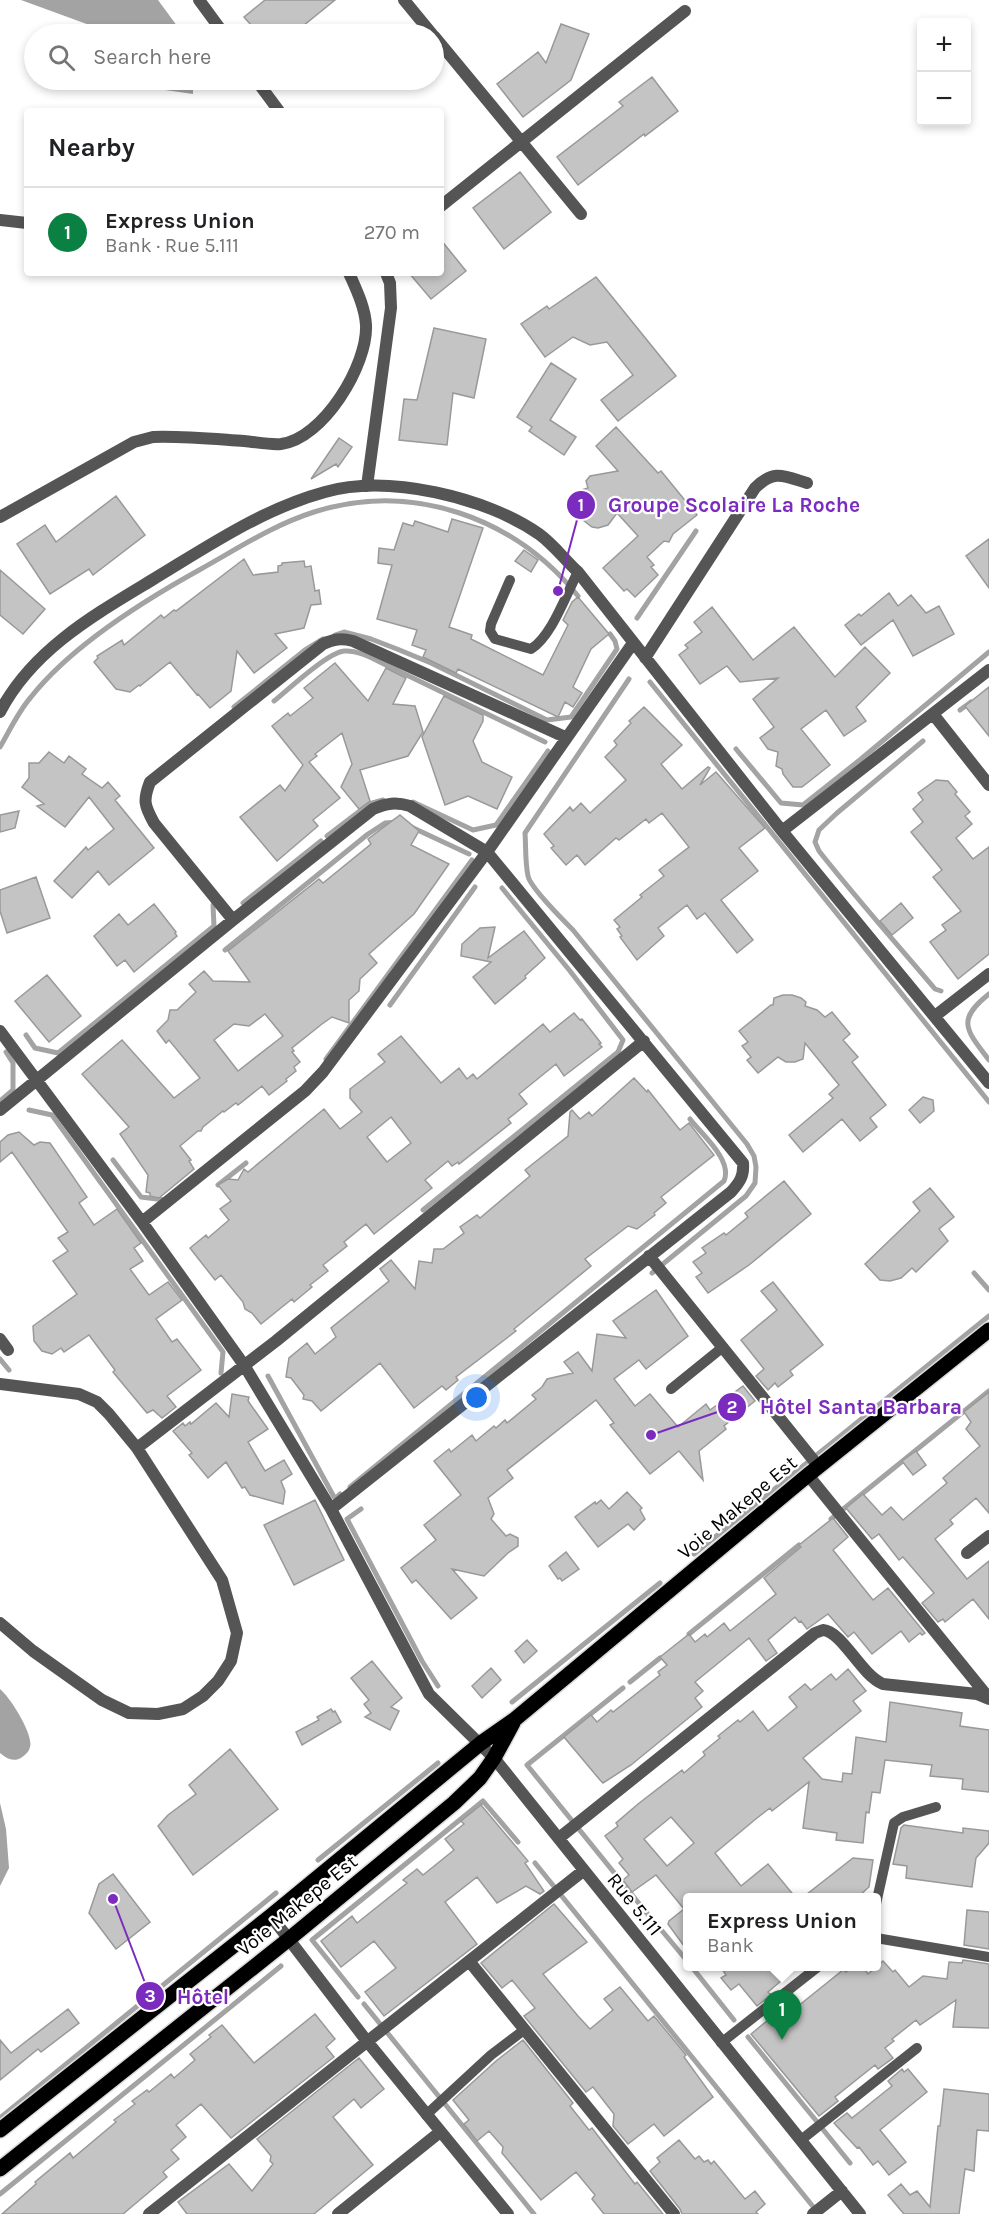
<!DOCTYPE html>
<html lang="en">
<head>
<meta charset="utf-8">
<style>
  :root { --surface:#fff; --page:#f6f6f6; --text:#202124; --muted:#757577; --line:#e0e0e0; --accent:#0b8043 }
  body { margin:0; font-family:Karla,sans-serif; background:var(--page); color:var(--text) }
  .controls { position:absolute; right:18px; top:18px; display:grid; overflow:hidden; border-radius:6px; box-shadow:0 3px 9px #0003 }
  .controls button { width:54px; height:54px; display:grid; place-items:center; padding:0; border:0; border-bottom:2px solid var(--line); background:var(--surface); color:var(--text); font:30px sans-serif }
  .you { position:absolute; left:477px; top:1398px; width:21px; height:21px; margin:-15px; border:4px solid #fff; border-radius:50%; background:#1a73e8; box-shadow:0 0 0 9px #1a73e833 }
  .badge { display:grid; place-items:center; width:39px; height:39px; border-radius:50%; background:var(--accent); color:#fff; font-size:20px; font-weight:700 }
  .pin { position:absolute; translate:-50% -50px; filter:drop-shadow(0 2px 3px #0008) }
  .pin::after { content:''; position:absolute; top:32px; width:21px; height:18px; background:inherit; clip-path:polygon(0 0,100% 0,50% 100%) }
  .popup { position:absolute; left:683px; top:1893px; width:198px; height:78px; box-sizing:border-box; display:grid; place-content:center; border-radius:6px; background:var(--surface); filter:drop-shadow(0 2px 4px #0005); font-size:20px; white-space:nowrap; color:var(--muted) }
  .popup b { font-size:22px; color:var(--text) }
  .popup::after { content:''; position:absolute; left:50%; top:100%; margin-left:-12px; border:12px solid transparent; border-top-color:var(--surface) }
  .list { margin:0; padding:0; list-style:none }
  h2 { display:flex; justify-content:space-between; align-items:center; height:78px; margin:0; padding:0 24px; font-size:26px }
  h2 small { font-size:20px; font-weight:400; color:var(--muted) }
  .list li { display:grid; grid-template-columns:39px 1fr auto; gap:18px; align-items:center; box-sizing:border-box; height:90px; padding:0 24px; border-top:2px solid var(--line) }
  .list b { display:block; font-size:22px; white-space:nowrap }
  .list p { margin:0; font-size:20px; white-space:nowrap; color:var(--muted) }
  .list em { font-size:20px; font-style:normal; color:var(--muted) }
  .icon { flex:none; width:33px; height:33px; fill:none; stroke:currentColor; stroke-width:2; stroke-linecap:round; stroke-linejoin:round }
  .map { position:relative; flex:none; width:989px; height:2214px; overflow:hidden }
  .search { position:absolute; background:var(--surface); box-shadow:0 3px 9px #0003; left:24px; top:24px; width:420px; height:66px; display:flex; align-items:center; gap:15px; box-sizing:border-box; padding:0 21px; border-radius:33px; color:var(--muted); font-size:22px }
  .panel { position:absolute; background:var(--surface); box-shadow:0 3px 9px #0003; left:24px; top:108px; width:420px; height:168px; border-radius:6px }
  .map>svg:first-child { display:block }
  .water { fill:#a3a3a3 }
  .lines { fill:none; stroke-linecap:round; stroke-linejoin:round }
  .stream { stroke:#a3a3a3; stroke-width:5 }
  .building { fill:#c4c4c4; stroke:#999; stroke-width:1.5; fill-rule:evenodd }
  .primary-casing { stroke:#dbdbdb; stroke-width:18 }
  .lane { stroke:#555; stroke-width:10 }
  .street { stroke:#555; stroke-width:12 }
  .primary { stroke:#000; stroke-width:15 }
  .labels { text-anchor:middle; stroke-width:4.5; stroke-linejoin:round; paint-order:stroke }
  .street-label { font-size:20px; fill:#000; stroke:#fff }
  .leader { fill:none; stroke:#7b2cbf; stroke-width:2 }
  .callout-dot { fill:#7b2cbf; stroke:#fff; stroke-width:2 }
  .mark-label { font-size:18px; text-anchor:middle; font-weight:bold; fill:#fff }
  .callout-label { font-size:21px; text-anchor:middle; font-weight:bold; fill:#7b2cbf; stroke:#fff; stroke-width:4.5; stroke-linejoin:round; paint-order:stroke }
</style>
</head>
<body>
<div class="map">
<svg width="989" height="2214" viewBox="0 0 989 2214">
  <rect width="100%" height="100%" fill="#fff"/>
  <path class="water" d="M21 0H158L183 34H114Z
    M159 80H193V94L165 90Z
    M0 1689C10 1697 34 1735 30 1747 29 1752 25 1755 21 1758 13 1762 7 1759 0 1753Z
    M0 1803 6 1829 9 1868 0 1886Z"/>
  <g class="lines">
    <path class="stream" d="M637 618 696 531
      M335 635 344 632 371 639 397 649 431 663 547 720 571 717 617 649 615 641 610 634
      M629 679 525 833C526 847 525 862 528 876 530 887 564 921 573 930L747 1144 754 1156 756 1167 755 1183 746 1196 652 1273
      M650 682 989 1102
      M274 701C289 689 327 653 344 651 358 650 372 658 384 664L545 742
      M234 707 305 650 323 639
      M960 710 971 702
      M923 741 837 813 819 830 815 842 819 851C856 898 896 943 935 989L941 991
      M0 747C10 730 18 712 31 697 72 645 143 601 201 569 237 549 273 525 314 512 412 481 514 517 578 596
      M736 749 781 803 803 805 861 759 989 652
      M413 802 473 830 496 825 548 751
      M409 826 469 854
      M327 836 369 804 383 800
      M243 903 321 841
      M225 950 368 834 385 823 398 822
      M989 994C956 1020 966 1030 989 1060
      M390 1005 475 887
      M26 1035 35 1048 58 1053 214 926 213 905
      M326 1059 472 860
      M0 1101 13 1090V1063L6 1052
      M29 1110 52 1115 223 1352 221 1373
      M113 1160 141 1197 165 1200
      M218 1185 246 1163
      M423 1210 618 1052 623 1040 570 971 502 888
      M974 1273 989 1290
      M0 1359 9 1370
      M268 1376 334 1497 336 1498 340 1494
      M350 1487 724 1181C733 1160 702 1135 690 1119
      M361 1509 347 1519 422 1661 438 1686
      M831 1519 989 1391
      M694 1554 989 1316
      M689 1634 799 1545
      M630 1682 660 1658
      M623 1688 527 1765 654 1922
      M512 1702 660 1583
      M318 1860 438 1763
      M535 1863 815 2209
      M658 1926 688 1962
      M691 1966 734 2020
      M358 1997 312 1940 483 1801 518 1842
      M364 2004 534 2214
      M748 2037 818 2123
      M0 2118 276 1893
      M821 2127 850 2163
      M0 2194 281 1966"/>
  </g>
  <path class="building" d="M265 0H335L293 34H259L244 17Z
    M561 24 589 34 571 80 523 117 497 84 538 52 546 63Z
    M652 77 678 111 645 136 644 134 578 185 557 157 623 106 619 102Z
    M520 172 551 212 504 249 473 208Z
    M441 240 466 271 431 299 409 273H441Z
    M596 277 676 376 618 421 601 400 633 375 607 342 590 345 573 337 545 357 521 324 547 306 549 309Z
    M434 328 486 339 474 398 453 393 447 445 399 440 404 399 417 400Z
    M551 363 576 379 550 420 576 437 564 455 529 431 532 427 517 417Z
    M616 427 658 473 661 471 697 515 673 534 669 542 664 541 647 557 654 565 651 567 658 575 635 597 627 589 624 591 603 568 638 536 617 513 608 525 598 528 592 527 574 513 576 510 574 506 579 499 578 491 588 488 586 481 590 476 618 471 596 446Z
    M339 438 352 447 338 467 336 464 311 479Z
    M116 496 145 535 93 575 89 569 50 594 17 544 45 525 56 542Z
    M452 519 483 528 449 627 472 635 471 639 543 675 568 625 563 620 572 602 578 597 609 634 591 649 573 687 582 693 573 707 565 702 558 717 458 669 456 673 423 657 426 650 412 645 417 630 377 619 392 565 378 563 379 548 394 550 403 523 413 526 415 521 448 532Z
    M989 539V588L966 556Z
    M524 550 538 560 531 572 515 561Z
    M244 559 253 575 278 572V566L282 565V563L304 561 305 567 311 566 315 591 319 590 321 604 311 605 304 628 275 634 287 648 254 673 237 651 231 691 210 708 198 694 197 695 170 662 140 686 139 685 130 692 116 689 94 662 98 658 97 656 122 640 124 645 161 615 164 618 174 610 176 611Z
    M0 570 45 609 23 634 0 615Z
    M889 593 898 606 911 595 926 613 939 606 954 634 913 656 893 620 861 645 845 625 859 614 861 616Z
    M712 607 753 660 794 627 835 677 865 647 890 673 856 707 866 721 844 736 826 710 801 729 830 765 802 787H793L783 774 782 769 776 766 778 752 768 749 760 738 774 727 753 699 778 678 740 682 727 666 700 684 679 655 688 648 685 645 702 632 694 622Z
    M335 663 368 701 386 668 406 678 393 704 415 706 423 732 408 756 360 770 370 801 359 809 341 787 352 764 342 733 315 754 317 756 309 762 340 798 313 820 318 826 277 861 240 817 280 785 285 791 303 765 272 726 288 713 290 716 313 698 304 688Z
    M989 687V736L965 706Z
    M444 696 483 715V721L473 741 482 762 512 777 497 809 468 796 445 805 422 737Z
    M644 707 682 745 661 764 682 789 708 767 710 768 700 785 716 772 765 828 739 848 758 871 721 900 753 940 737 953 705 913 697 919 687 905 658 928 664 936 637 960 620 937 622 936 617 929 620 927 614 920 642 897 640 895 664 876 659 870 689 847 662 813 649 823 646 819 619 840 616 838 585 865 577 855 566 865 551 848 554 846 544 834 570 807 573 811 581 803 590 813 626 780 605 757 617 745 614 741 631 723 629 721Z
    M49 752 64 763 69 756 86 769 82 774 102 788 108 782 120 796 115 800 154 848 109 885 98 871 72 898 54 881 86 847 88 850 114 829 89 797 65 827 37 806 44 804 22 787 29 778V763H39Z
    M936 780 948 781 957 792 955 794 970 812 965 816 972 824 956 838 973 859 989 847V954L958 979 930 942 946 930 942 925 961 911 933 877 942 870 911 832 923 822 913 809 923 800 918 793Z
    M19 811 15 828 0 832V815Z
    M400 815 419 831 411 845 449 864 414 914 369 954 377 963 360 979 359 991 349 1000V1023L332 1017 322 1024 292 1048 294 1051 292 1052 300 1062 294 1067 296 1071 286 1079 287 1081 269 1095 262 1086 238 1105 236 1103 224 1112 223 1111 203 1127 201 1131H198L180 1146 191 1160 189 1161 194 1169 159 1198 150 1196V1193L146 1192 148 1175 120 1134 129 1127 82 1074 122 1040 174 1098 200 1078 169 1040 166 1043 157 1031 168 1020 170 1010H177L196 992 189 984 204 971 213 981 250 982 228 951 319 879 323 883 371 844 368 839ZM265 1014 283 1036 238 1071 214 1040 234 1024 249 1026Z
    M36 877 50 918 7 933 0 911V890Z
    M901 903 913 918 892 935 880 921Z
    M154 904 176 932 175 933 177 936 134 972 125 960 117 966 94 936 119 914 128 925Z
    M495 927 488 958 524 931 545 958 525 976 526 978 495 1004 473 977 491 962 461 956 462 944 480 928Z
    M47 975 81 1016 49 1042 15 1001Z
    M783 995H792L801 998 806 1002 805 1006 817 1010 825 1017 832 1012 850 1034 843 1040 858 1057 852 1062 886 1105 870 1118 877 1127 860 1141 842 1119 803 1152 789 1135 833 1098 829 1094 839 1085 805 1043 803 1059 795 1062H786L778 1057 758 1073 747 1060 751 1057 742 1046 748 1042 739 1031 771 1005H773L774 998Z
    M574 1013 580 1020 582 1019 601 1043 599 1044 602 1047 564 1076 556 1064 519 1094 527 1104 508 1119 511 1123 459 1164 458 1162 452 1166 448 1161 425 1180 432 1188 374 1234 366 1224 344 1242 347 1246 323 1265 328 1271 310 1285 312 1287 294 1302 292 1299 261 1324 252 1313 245 1309 243 1302 221 1275 215 1280 190 1248 206 1235 208 1238 229 1220 220 1209 231 1201 218 1185 228 1179 238 1180 244 1169 248 1172 324 1109 340 1129 362 1112 350 1098V1089L385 1062 378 1054 401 1036 441 1083 459 1068 467 1079 473 1074 477 1079 543 1024 550 1032ZM391 1117 411 1143 387 1162 367 1137Z
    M634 1078 647 1092 648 1090 680 1130 689 1123 714 1155 661 1197 666 1203 654 1213 655 1215 637 1229 628 1226 585 1259 591 1266 514 1329 516 1331 456 1377 458 1380 446 1390 442 1386 414 1408 380 1363 321 1411 312 1401 303 1399 304 1395 291 1378 286 1377 289 1358 307 1343 315 1354 336 1337 331 1328 389 1281 380 1269 391 1260 415 1289 419 1261 432 1263 434 1249H443L464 1233 460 1227 477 1215 480 1218 530 1176 525 1170 568 1136 570 1112 572 1110 580 1119 589 1112 592 1116Z
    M923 1097 933 1100 934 1111 920 1123 909 1110Z
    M19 1132 34 1145 40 1142 50 1143 87 1197 79 1203 94 1225 117 1209 141 1243 134 1248 143 1261 130 1269 149 1295 168 1282 182 1300 156 1319 172 1342 177 1339 201 1370 167 1396 176 1407 162 1418 153 1410 147 1413 113 1372 115 1370 89 1335 64 1352 61 1348 52 1354 42 1351 34 1341 33 1326 77 1294 53 1261 68 1251 58 1238 68 1232 12 1152 0 1162V1142L8 1135Z
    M784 1181 811 1214 749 1265 708 1293 696 1277 702 1273 693 1262 706 1253 702 1248 724 1233 726 1235 748 1217 745 1213Z
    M930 1188 954 1217 939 1229 948 1241 916 1272 912 1268 901 1278 890 1281 880 1280 865 1264 920 1211 913 1202Z
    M773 1282 823 1345 790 1371 793 1375 778 1387 775 1383 768 1390 756 1376 764 1369 741 1340 777 1310 761 1291Z
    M656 1290 688 1336 646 1369 639 1360 614 1379 635 1406 650 1394 678 1427 706 1404 710 1410 743 1386 755 1401 724 1426 726 1429 699 1451 703 1480 679 1451 650 1474 610 1425 614 1423 596 1400 507 1470 513 1478 488 1498 494 1514 491 1519 506 1536 510 1534 518 1538V1546L508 1553 484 1576 452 1569 477 1598 451 1619 416 1580 412 1583 401 1568 436 1540 424 1525 461 1495 434 1461 449 1449 451 1452 472 1435 476 1441 494 1426 496 1428 505 1420 507 1423 536 1399 532 1395 542 1387 547 1379 573 1373 564 1362 578 1352 592 1371 597 1334 626 1338 613 1321Z
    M989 1392V1513L976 1498 950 1520 953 1524 935 1539 967 1579 989 1561V1619L973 1599 945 1622 943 1619 938 1622 922 1603 934 1593 903 1557 899 1560 879 1534 872 1539 846 1508 863 1494 882 1515 891 1507 903 1520 947 1483 943 1478 980 1446 966 1429 971 1422 964 1412Z
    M232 1394 249 1397 248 1401 268 1429 248 1442 265 1471 284 1460 292 1474 281 1481 285 1491 283 1504 250 1495 245 1487 242 1488 226 1462 208 1478 189 1455 192 1453 173 1431 183 1423 185 1426 190 1422 191 1424 216 1403 229 1417Z
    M916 1451 926 1465 913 1475 902 1461Z
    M627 1492 642 1508 640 1510 645 1519 634 1530 628 1524 598 1547 575 1517 595 1502 596 1504 601 1500 609 1509Z
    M315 1500 344 1560 294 1585 264 1525Z
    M833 1518 848 1537 833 1550 873 1600 888 1588 925 1633 922 1635 920 1633 909 1642 901 1631 872 1654 854 1632 848 1637 828 1614 807 1629 801 1621 799 1622 795 1617 768 1640 777 1653 766 1661 749 1638 695 1682 703 1691 695 1698 702 1707 631 1765 603 1783 600 1780 564 1737 591 1715 597 1722 611 1710 613 1712 660 1675 658 1672 667 1665 660 1657 689 1634 695 1642 705 1634 707 1637 724 1623 730 1631 776 1594 764 1578 801 1547 799 1545Z
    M566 1552 579 1569 562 1581 560 1578 558 1579 549 1566Z
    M527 1640 537 1651 524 1663 515 1651Z
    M372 1661 402 1698 391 1707 399 1711 390 1730 365 1717 371 1713 364 1704 369 1700 351 1678Z
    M491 1668 501 1680 482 1698 472 1686Z
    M848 1669 866 1691 853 1701 861 1711 803 1758 822 1779 842 1782 843 1773 852 1774 856 1737 886 1742 890 1702 962 1713 960 1726 989 1730V1792L962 1789 963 1779 930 1776 932 1765 885 1760 880 1793 872 1792 869 1813 866 1812 863 1843 836 1840 837 1833 803 1828 809 1782 772 1811 770 1808 757 1818 715 1853 741 1886 768 1864 796 1898H687V1950L668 1924 669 1921 684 1909 656 1875 632 1892 623 1880 629 1875 619 1863 623 1859 605 1836 618 1826 616 1823 638 1804 682 1770 684 1773 705 1755 703 1752 720 1738 718 1736 738 1720 740 1722 753 1711 768 1731 797 1707 789 1697 805 1684 811 1690 831 1674 836 1680ZM671 1817 694 1843 667 1866 644 1839Z
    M331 1709 333 1712 335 1711 341 1722 302 1745 296 1732 319 1720 317 1717Z
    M230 1749 278 1809 193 1875 158 1826 168 1815 196 1794 189 1785Z
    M481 1805 528 1861 525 1863 544 1891 540 1894 526 1886 497 1903 477 1877 445 1902 477 1944 384 2016 365 1992 396 1968 374 1941 341 1967 321 1941 352 1916 357 1923 407 1883 403 1880 417 1869 423 1875 454 1850 445 1839 464 1824 461 1821Z
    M904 1825 963 1833V1828L989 1831V1843L976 1858 972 1887 906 1878 907 1866 893 1864 901 1828Z
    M853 1858 873 1860 869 1887 857 1898H802Z
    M113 1874 150 1922 116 1949 89 1913 99 1884Z
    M554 1904 587 1942 543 1974 578 2016 590 2029 613 2010 604 1999 620 1987 648 2021 654 2016 686 2055 684 2057 713 2097 664 2136 654 2124 628 2144 613 2126 614 2114 593 2087 586 2092 524 2016 535 2008 512 1980 502 1988 481 1963Z
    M967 1910 989 1912V1949L964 1945Z
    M963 1960 989 1964V2028L953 2027 956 2000 920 2025 916 2020 892 2039 894 2041 885 2048 893 2058 878 2069 875 2065 835 2097 838 2101 819 2116 751 2034 768 2020 766 2017 780 2006 787 2015 843 1970 846 1972 853 1966H862L868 1974 883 1961 893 1972 895 1970 909 1987 923 1976 947 1979 949 1962 962 1963Z
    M720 1966H769L781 1981 768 1992 771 1995 757 2006 739 1984 731 1990 721 1978 726 1975Z
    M68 2009 79 2023 41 2052 38 2049 0 2080V2040L11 2053Z
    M315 2014 335 2039 326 2047 334 2057 231 2138 201 2104 176 2125 186 2137 171 2150 179 2159 163 2172 167 2177 123 2214H2L36 2184 35 2182 70 2153 73 2158 116 2122 114 2120 135 2104 132 2101 147 2090 149 2092 171 2074 174 2078 195 2060 190 2054 211 2037 209 2035 222 2025 254 2063Z
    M523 2040 573 2103 570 2106 589 2130 592 2128 635 2184 637 2182 663 2214H604L592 2199 595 2195 576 2172 541 2200 502 2153 503 2147 489 2131 477 2141 464 2124 469 2120 453 2100 496 2061Z
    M359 2058 384 2089 361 2108 354 2099 333 2117 373 2165 314 2214H187L178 2202 229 2164 252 2191 273 2164 270 2161 271 2156 257 2139Z
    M902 2069 904 2072 908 2069 927 2092 880 2130 906 2162 889 2175 878 2161 873 2165 859 2147 857 2148 834 2123 847 2113 852 2118 892 2086 888 2081Z
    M944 2089 989 2094V2131L977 2130 974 2171 965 2169 959 2214H904L888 2195 901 2184 910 2195 917 2191 930 2207 938 2126H940Z
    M679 2140 695 2159 699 2156 704 2162 708 2160 711 2164 714 2161 745 2199 755 2191 765 2204 756 2212 758 2214H682L680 2209 650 2171 660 2162 657 2158Z"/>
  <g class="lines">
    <defs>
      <path id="primary" d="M0 2130 271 1916 481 1743 514 1720 808 1475 989 1330
        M0 2169 289 1939 454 1803 480 1778 494 1758 513 1723"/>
    </defs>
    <use href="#primary" class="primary-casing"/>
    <path class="lane" d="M510 580 491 624 490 631 495 639 531 649C552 636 566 594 578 572
      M671 1389 723 1347
      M876 1904 894 1823 903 1817 936 1807
      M876 1938 989 1957
      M721 2043 819 1966
      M426 2115 491 2055 524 2030
      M801 2140 917 2048"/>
    <path class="street" d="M199 0 224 34
      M404 0 432 34
      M434 36 581 214
      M256 80 279 111
      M441 206 685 11
      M0 220 27 223
      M367 486 391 308 390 283 386 273
      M0 517 134 442 153 437C183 436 214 439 244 441 256 442 269 445 281 444 323 439 368 365 366 325 365 307 356 289 349 273
      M645 658 755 488C774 469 784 476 807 483
      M0 712C32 650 94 615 152 580 207 547 262 509 325 492 388 474 486 497 539 534 553 544 565 560 578 572L782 831 989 1083
      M933 714 989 785
      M782 831 989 670
      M233 920 154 823C144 805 143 800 150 782L323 644C334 639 341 638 353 641L565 737
      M935 1016 989 974
      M0 1031 142 1222 244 1365 331 1509 429 1694 494 1758 860 2214
      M0 1110 233 920 373 809C387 803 396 802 410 806L487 852 743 1163C744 1176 740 1182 731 1192L331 1509
      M142 1222 305 1091 323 1072 487 852 633 643
      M649 1256 819 1467
      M0 1339 8 1350
      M0 1384 79 1394 97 1402 109 1414 137 1448 222 1580 237 1633 231 1661 218 1681 203 1696 183 1709 158 1714 129 1713 102 1700 33 1651 0 1623
      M137 1448 276 1341 644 1041
      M808 1475 988 1697
      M967 1553 989 1536
      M559 1838 815 1633 823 1630C843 1632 860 1674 883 1684L977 1694 989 1699
      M271 1916 366 2040 508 2214
      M469 1961 674 2214
      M149 2214 583 1871
      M338 2214 440 2132
      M813 2214 842 2191"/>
    <use href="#primary" class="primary"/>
  </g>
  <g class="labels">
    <g class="street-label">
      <text transform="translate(737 1507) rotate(-40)" y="7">Voie Makepe Est</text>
      <text transform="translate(635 1904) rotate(51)" y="7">Rue 5.111</text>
      <text transform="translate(297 1905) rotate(-39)" y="7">Voie Makepe Est</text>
    </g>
  </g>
  <path class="leader" d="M558 591L581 505M651 1435L732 1407M113 1899L150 1996"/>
  <g class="callout-dot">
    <circle cx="558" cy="591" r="6"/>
    <circle cx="651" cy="1435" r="6"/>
    <circle cx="113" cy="1899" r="6"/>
    <circle cx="581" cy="505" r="15"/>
    <circle cx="732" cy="1407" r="15"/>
    <circle cx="150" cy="1996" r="15"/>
  </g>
  <g class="mark-label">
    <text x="581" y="511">1</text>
    <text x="732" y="1413">2</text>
    <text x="150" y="2002">3</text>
  </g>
  <g class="callout-label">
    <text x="734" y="512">Groupe Scolaire La Roche</text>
    <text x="861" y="1414">Hôtel Santa Barbara</text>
    <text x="203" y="2004">Hôtel</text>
  </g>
</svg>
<div class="controls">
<button>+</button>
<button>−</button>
</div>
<div class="you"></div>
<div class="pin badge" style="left:782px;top:2040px">1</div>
<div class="popup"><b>Express Union</b>Bank</div>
<div class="search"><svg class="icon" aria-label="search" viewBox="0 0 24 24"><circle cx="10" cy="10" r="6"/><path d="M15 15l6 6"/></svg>Search here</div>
<section class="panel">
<h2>Nearby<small></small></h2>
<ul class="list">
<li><span class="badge">1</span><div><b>Express Union</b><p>Bank · Rue 5.111</p></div><em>270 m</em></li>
</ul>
</section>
</div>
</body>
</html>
